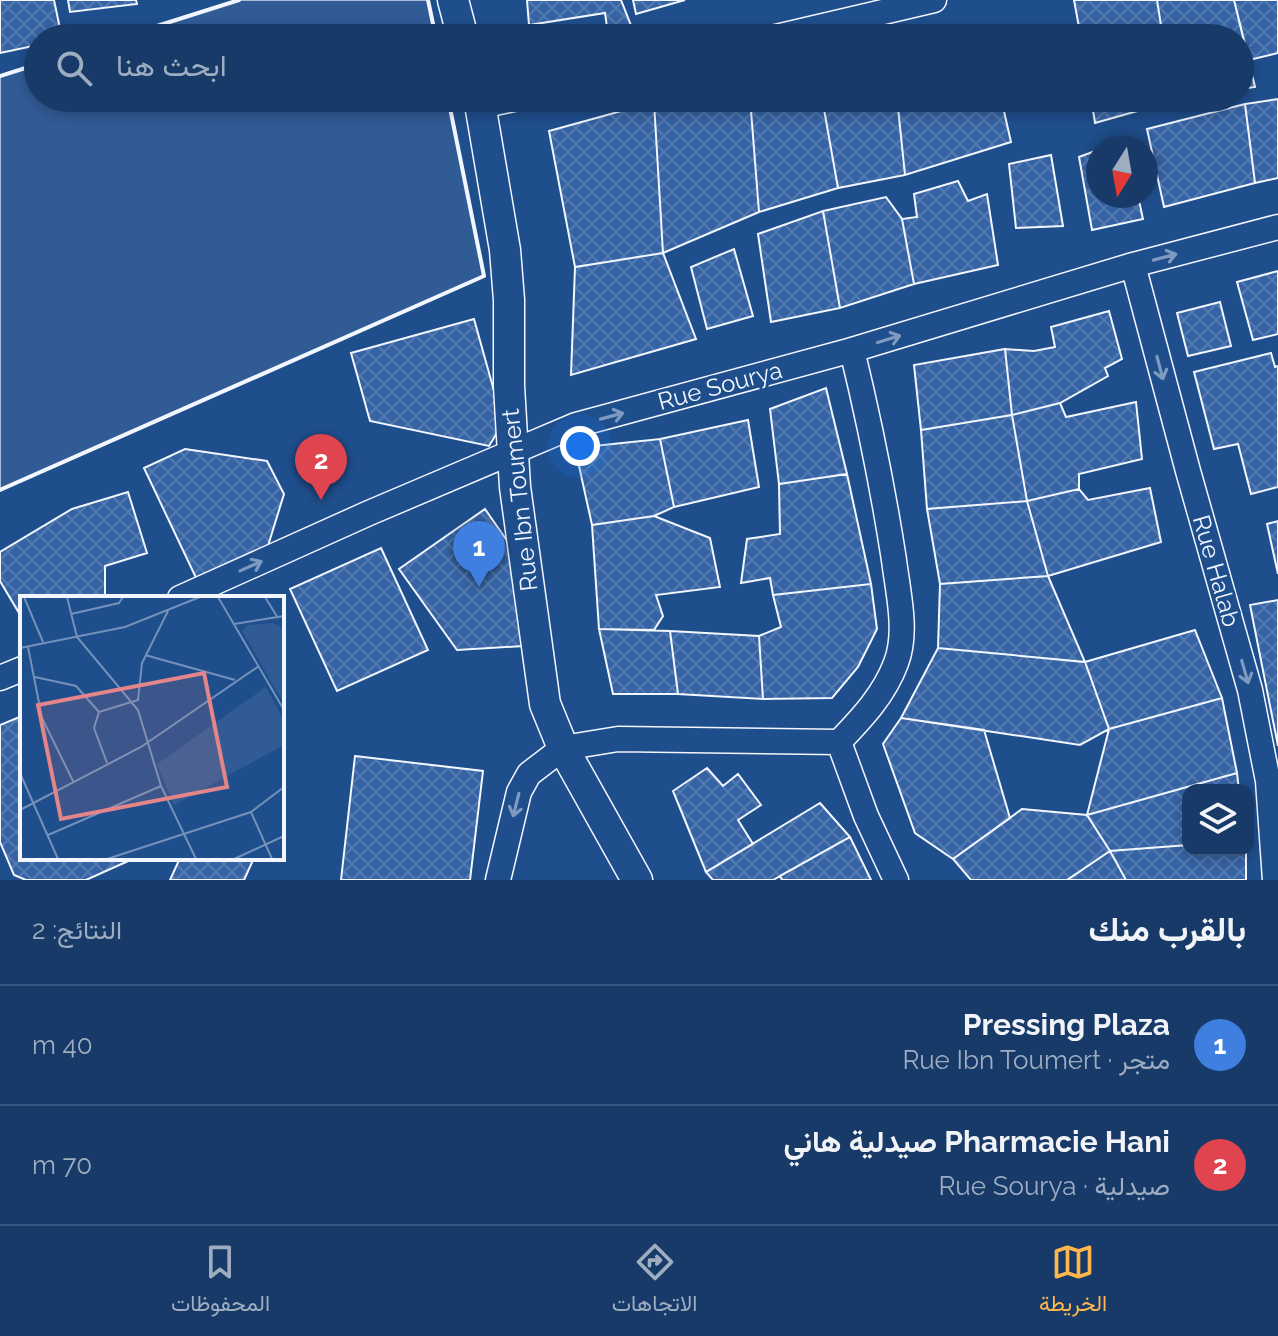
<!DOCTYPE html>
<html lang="ar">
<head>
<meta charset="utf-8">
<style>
  :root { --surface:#173a69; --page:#244571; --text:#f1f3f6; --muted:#9eadc0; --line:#36547d; --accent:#ffb74d }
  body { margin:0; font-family:Raleway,Vazirmatn,sans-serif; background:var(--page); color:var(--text); direction:rtl }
  .controls { position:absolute; right:24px; bottom:24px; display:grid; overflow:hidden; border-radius:16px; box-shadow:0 4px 12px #0003 }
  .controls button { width:72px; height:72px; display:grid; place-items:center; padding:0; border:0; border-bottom:2px solid var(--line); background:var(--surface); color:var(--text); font:40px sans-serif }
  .compass { position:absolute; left:1086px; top:136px; width:72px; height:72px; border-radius:50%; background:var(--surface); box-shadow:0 4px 12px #0003; rotate:191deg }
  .you { position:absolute; left:580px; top:446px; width:28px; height:28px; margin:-20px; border:6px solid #fff; border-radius:50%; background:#1a73e8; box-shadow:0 0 0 12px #1a73e833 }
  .badge { display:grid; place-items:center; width:52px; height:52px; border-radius:50%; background:var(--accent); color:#fff; font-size:26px; font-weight:700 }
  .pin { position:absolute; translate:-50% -66px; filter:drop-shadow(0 2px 4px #0008) }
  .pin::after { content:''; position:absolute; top:42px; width:28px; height:24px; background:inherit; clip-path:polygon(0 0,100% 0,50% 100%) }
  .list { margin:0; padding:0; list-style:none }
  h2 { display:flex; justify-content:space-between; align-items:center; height:104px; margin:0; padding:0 32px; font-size:34px }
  h2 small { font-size:26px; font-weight:400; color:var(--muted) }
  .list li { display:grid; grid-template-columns:52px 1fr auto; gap:24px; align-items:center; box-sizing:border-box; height:120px; padding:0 32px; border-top:2px solid var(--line) }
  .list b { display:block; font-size:30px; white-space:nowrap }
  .list p { margin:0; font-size:26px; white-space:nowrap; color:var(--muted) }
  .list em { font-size:26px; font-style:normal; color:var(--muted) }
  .icon { flex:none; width:44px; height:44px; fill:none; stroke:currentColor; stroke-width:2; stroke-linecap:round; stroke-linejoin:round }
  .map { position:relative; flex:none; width:1278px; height:880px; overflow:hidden; direction:ltr }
  .search { position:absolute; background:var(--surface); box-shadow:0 4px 12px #0003; left:24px; right:24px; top:24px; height:88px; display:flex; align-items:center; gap:20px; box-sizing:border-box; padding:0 28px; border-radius:44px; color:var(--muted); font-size:30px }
  .sheet { height:344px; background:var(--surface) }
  nav { display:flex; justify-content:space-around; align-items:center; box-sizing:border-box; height:112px; border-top:2px solid var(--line); background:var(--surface); font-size:22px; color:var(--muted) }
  nav a { display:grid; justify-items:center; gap:4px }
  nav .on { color:var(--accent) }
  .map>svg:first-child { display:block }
  .built { fill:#305b95; stroke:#a8bbd7; stroke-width:2 }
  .building { fill:url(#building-cross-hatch); stroke:#f2f6ff; stroke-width:2 }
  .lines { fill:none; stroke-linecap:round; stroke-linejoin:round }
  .minor-casing { stroke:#f2f6ff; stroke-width:27 }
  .tertiary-casing { stroke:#f2f6ff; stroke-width:33 }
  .minor { stroke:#1f4e8c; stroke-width:24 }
  .tertiary { stroke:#1f4e8c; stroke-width:30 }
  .wall { stroke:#f2f6ff; stroke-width:4 }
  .oneway { stroke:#7e9ac0 }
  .labels { text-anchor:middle; stroke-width:6; stroke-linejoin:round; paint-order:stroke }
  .street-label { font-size:24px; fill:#f2f6ff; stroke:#1f4e8c }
  .inset-road { fill:none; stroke:#7391ba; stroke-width:2 }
  .view { fill:#e38589; fill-opacity:0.15; stroke:#e38589; stroke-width:4 }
  .inset-edge { fill:none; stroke:#f2f6ff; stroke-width:4 }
</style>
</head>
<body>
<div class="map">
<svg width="1278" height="880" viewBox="0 0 1278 880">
  <defs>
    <pattern id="building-cross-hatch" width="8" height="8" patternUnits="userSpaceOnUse" patternTransform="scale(2)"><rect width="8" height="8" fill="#3563a3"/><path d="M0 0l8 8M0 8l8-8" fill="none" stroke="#537ab1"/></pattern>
  </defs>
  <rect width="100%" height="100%" fill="#1f4e8c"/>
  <path class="built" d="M239 0H428L436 38H119Z
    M38 64V98H448L484 276 0 490V76Z"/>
  <path class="building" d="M0 0H54L62 38H38V45L0 53Z
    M68 0H136L137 4 70 12Z
    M527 0H621L632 28 608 34 605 13 529 25Z
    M633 0H685L636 14Z
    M1074 0H1157L1163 38H1081Z
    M1157 0H1234L1255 87 1240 89V38H1163Z
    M1234 0H1278V53L1249 60Z
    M671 98H750L759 212 663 253 654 102Z
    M750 98H822L838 188 759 212Z
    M822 98H897L905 175 838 188Z
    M897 98H1001L1011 142 905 175Z
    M1091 98H1172L1173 101 1095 123Z
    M1278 99V178L1255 183 1245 104Z
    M654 102 663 253 575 267 549 131Z
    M1245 104 1255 183 1164 207 1147 129Z
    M1098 150V196H1138L1143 219 1092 230 1079 157Z
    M1051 155 1063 226 1016 228 1009 164Z
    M958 181 968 201 987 194 998 265 914 284 902 219 917 217 914 194Z
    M886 197 902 219 914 284 840 308 823 211Z
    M823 211 840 308 771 322 758 234Z
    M734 249 753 316 707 329 691 267Z
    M663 253 696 339 571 375 575 267Z
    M1278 271V334L1253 340 1237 282Z
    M1220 302 1231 346 1188 356 1177 313Z
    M1109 311 1122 359 1105 368 1108 376 1060 403 1012 415 1005 349 1034 351 1055 347 1051 327Z
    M474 319 503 423 489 446 370 421 351 353Z
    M1005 349 1012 415 921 430 914 365Z
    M1271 353 1275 367 1278 366V487L1251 494 1238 444 1214 449 1194 372Z
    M826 388 847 474 779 484 770 409Z
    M1136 402 1142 459 1079 474V489L1027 501 1012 415 1060 403 1066 417Z
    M1012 415 1027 501 927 509 921 430Z
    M748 420 759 487 674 507 660 439Z
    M660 439 674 507 654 516 592 525 575 448Z
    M185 449 267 461 284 494 267 549 198 582 144 468Z
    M847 474 871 584 773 595 770 578 741 583 747 539 780 534 779 484Z
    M1150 488 1161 542 1048 576 1027 501 1079 489 1088 500Z
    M128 492 147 553 105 566V598H22V618L0 581V552L72 509Z
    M1027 501 1048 576 940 584 927 509Z
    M485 509 517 555 523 646 457 650 399 569Z
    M654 516 710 538 720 587 656 595 663 616 654 630 599 629 592 525Z
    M1278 521V574L1267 524Z
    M381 548 428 650 337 691 290 589Z
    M1048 576 1085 662 938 648 940 584Z
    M871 584 877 629 858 667 832 698 763 699 759 636 781 627 773 595Z
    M1278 600V746L1250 605Z
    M599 629 670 631 678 694H613Z
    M1195 630 1222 698 1109 729 1085 662Z
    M670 631 759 636 763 699 678 694Z
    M938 648 1085 662 1109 729 1080 745 901 718Z
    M1222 698 1237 773 1087 815 1109 729Z
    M22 716V858H135L86 880H26L14 875 0 842V725Z
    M901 718 984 730 1010 818 953 859 915 833 883 744Z
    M355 756 483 771 470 880H341Z
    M707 768 723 786 738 774 761 805 738 820 753 844 706 872 673 791Z
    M1237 773 1239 790H1188V845L1110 851 1087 815Z
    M820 803 850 837 773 880H713L706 872Z
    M1022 809 1087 815 1110 851 1067 880H971L953 859Z
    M850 837 871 880H782L780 876Z
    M1188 845V850H1246V880H1126L1110 851Z
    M1110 851 1126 880H1067Z
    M180 858H254L244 880H170Z"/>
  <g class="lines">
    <defs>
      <path id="minor" d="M772 38 934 0
        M481 106 518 98
        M1133 265 1188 471 1250 690 1268 781 1275 880
        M180 598 369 513 576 425 852 350 1133 265 1278 227
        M0 678 22 669
        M839 742 866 816 896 880
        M498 880 519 792 529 774 563 748 618 739 839 742C862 718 884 695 896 663 908 632 898 593 894 560 883 489 869 420 852 350"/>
      <path id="tertiary" d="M453 0 463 38
        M479 98 505 250 509 300V386L515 487 545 704 563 748 637 880"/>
    </defs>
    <use href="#minor" class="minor-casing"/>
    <use href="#tertiary" class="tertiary-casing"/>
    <use href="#minor" class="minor"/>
    <use href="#tertiary" class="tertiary"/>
    <path class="wall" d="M428 0 436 38
      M119 38 239 0
      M0 76 38 64
      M0 490 484 276 448 98"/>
  </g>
  <defs><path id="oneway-shaft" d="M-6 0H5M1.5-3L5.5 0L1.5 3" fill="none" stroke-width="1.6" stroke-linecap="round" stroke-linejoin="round" transform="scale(2)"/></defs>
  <g class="oneway">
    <use href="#oneway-shaft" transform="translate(1165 257) rotate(-15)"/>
    <use href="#oneway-shaft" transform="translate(889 339) rotate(-17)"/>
    <use href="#oneway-shaft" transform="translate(1160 368) rotate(75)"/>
    <use href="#oneway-shaft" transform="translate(612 416) rotate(-15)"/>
    <use href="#oneway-shaft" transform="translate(251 566) rotate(-24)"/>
    <use href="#oneway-shaft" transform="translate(1245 672) rotate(74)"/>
    <use href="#oneway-shaft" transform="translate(516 805) rotate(104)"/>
  </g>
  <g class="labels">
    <g class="street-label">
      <text transform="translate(720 386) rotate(-15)" y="8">Rue Sourya</text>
      <text transform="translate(520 500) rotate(-96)" y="8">Rue Ibn Toumert</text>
      <text transform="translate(1216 571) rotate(74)" y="8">Rue Halab</text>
    </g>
  </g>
  <g transform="translate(20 596)">
    <rect width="264" height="264" fill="#1f4e8c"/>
    <path d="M253 27 264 33V108L222 35 227 29Z" fill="#305b95"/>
    <path d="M246 91 264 125V149L154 209 137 168Z" fill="#305b95"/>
    <path class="inset-road" d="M4 1 23 46M47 1 57 41 118 114 141 190 176 263M198 1 264 114M245 1 258 22M51 18 99 7 103 1M214 28 264 20M8 51 22 122 53 185M0 52 105 31 180 1M125 59 215 84M15 81 56 90 79 116M79 116 118 104 122 67 148 15M79 116 74 132 87 167M0 177 38 263M0 214 121 151 239 70M231 216 252 263M28 239 141 190M87 263 231 216 264 191M214 263 264 240"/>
    <path class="view" d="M184 77 207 191 41 223 18 109Z"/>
    <rect width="264" height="264" class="inset-edge"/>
  </g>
</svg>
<div class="controls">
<button><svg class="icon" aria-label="layers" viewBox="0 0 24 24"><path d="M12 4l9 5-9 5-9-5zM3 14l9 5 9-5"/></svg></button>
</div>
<svg class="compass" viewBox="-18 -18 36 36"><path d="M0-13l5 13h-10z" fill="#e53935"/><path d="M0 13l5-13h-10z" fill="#9eadc0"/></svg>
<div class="you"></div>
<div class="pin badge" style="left:479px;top:587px;background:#3f7fe0">1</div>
<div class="pin badge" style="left:321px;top:500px;background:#e0444e">2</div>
<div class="search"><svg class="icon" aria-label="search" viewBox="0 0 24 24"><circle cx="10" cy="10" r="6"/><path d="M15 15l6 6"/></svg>ابحث هنا</div>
</div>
<section class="sheet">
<h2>بالقرب منك<small>النتائج: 2</small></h2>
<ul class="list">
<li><span class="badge" style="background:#3f7fe0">1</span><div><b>Pressing Plaza</b><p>متجر · Rue Ibn Toumert</p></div><em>40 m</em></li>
<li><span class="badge" style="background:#e0444e">2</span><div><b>Pharmacie Hani صيدلية هاني</b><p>صيدلية · Rue Sourya</p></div><em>70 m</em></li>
</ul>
</section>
<nav>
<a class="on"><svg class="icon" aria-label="map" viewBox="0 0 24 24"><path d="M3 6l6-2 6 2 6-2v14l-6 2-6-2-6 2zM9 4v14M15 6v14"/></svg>الخريطة</a>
<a><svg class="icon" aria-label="directions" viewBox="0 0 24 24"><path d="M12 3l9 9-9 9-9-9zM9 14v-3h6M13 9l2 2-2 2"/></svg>الاتجاهات</a>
<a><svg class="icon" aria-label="saved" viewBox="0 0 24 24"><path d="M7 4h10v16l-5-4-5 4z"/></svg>المحفوظات</a>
</nav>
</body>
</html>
